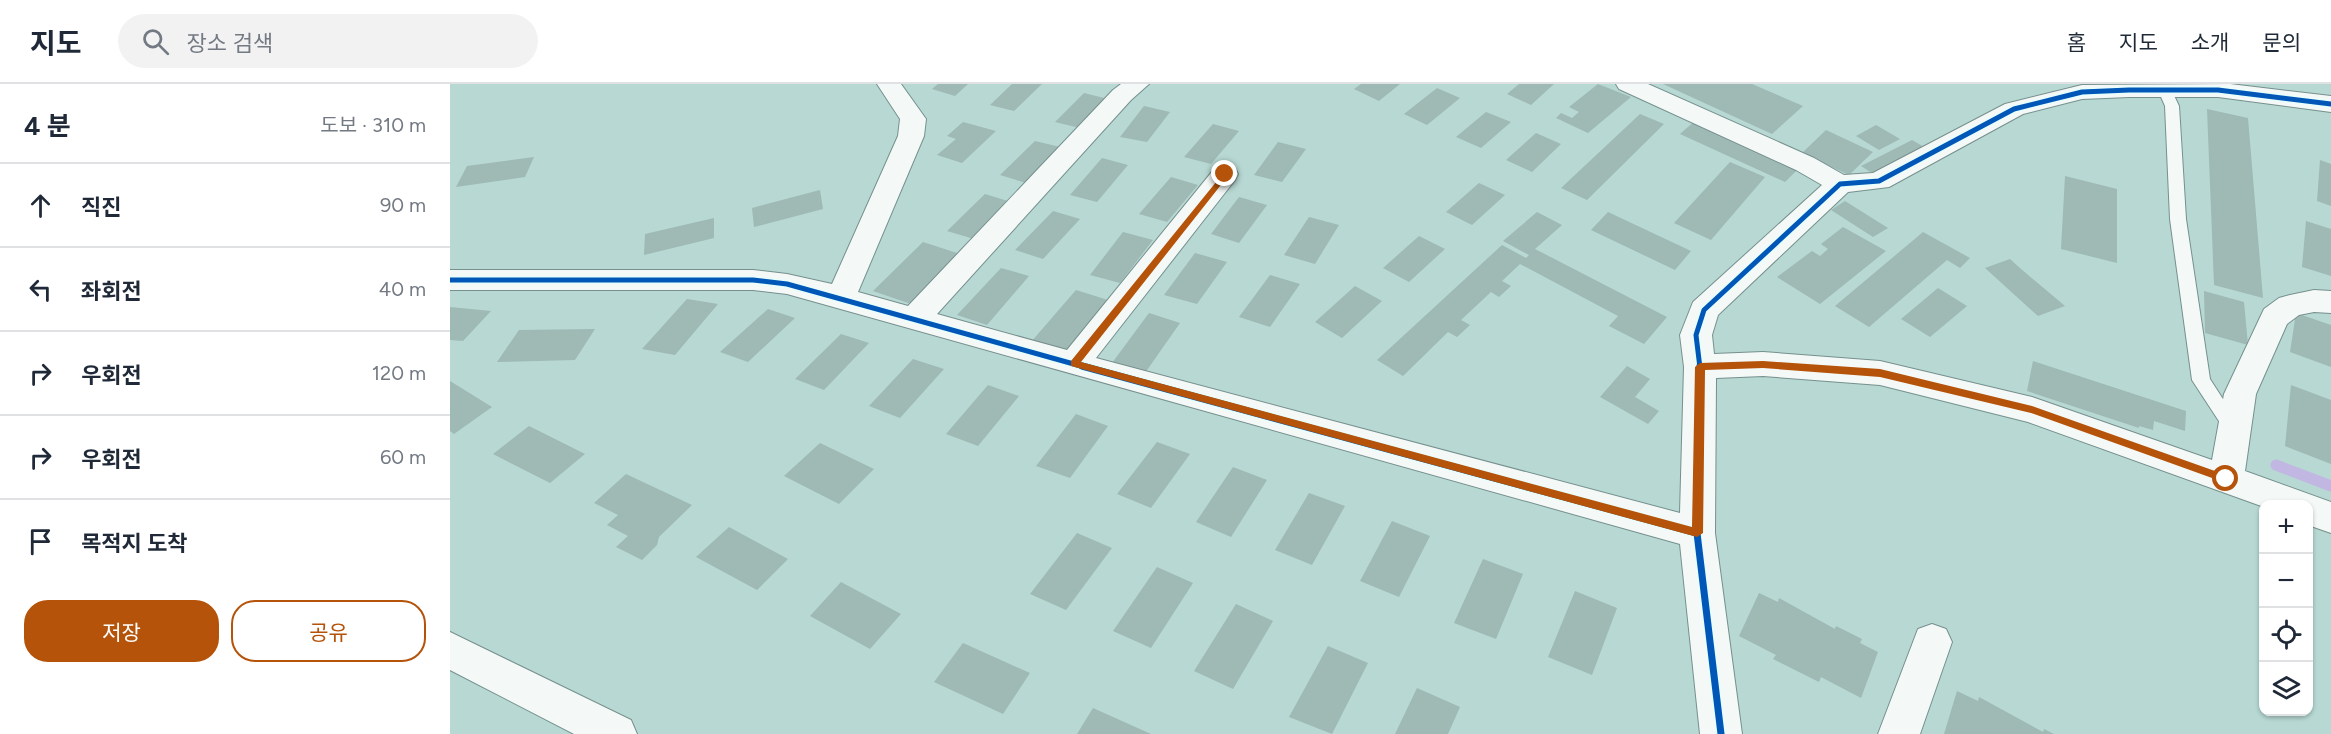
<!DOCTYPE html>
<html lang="ko">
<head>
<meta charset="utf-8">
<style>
  :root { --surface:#fff; --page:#f2f2f3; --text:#1f2937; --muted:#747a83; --line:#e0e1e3; --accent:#b45309 }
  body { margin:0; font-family:Figtree,"Noto Sans KR",sans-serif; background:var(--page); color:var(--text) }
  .controls { position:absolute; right:18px; bottom:18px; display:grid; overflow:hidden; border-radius:12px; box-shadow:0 2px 4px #0004 }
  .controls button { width:54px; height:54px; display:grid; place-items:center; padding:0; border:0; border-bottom:2px solid var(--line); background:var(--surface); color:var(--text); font:30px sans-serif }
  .stop { position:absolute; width:18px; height:18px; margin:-14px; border:4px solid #b45309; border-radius:50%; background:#fff }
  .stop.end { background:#b45309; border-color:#fff; box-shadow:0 2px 6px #0008 }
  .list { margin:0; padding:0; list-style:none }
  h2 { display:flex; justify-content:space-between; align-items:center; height:78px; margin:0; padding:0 24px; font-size:26px }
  h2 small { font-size:20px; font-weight:400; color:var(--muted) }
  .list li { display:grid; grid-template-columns:39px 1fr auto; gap:18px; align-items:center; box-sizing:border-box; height:84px; padding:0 24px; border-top:2px solid var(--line) }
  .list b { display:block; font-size:22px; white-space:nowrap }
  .list em { font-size:20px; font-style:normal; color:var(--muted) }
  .actions { display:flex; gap:12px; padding:18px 24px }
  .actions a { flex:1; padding:14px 0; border:2px solid var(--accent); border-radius:24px; text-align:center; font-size:21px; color:var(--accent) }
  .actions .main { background:var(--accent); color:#fff }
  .icon { flex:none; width:33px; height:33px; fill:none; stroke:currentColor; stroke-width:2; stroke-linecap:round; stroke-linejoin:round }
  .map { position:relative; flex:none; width:1881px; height:650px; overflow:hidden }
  header { display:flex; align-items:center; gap:36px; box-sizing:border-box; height:84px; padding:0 30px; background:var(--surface); border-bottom:2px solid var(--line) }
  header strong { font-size:28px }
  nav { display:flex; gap:33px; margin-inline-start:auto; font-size:21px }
  .search { width:420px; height:54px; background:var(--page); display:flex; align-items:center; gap:15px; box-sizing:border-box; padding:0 21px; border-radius:33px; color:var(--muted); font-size:22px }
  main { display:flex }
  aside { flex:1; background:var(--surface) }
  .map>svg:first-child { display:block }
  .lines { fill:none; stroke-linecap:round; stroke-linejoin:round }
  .stream { stroke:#c1b7e2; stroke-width:11 }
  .building { fill:#9fb9b5 }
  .service-casing { stroke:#76908d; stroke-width:2 }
  .minor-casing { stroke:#76908d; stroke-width:2 }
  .service { fill:#f4f9f8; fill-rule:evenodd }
  .minor { fill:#f4f9f8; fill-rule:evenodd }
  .cycleway-far1-casing { stroke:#e7fefb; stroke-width:8 }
  .cycleway-casing { stroke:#e7fefb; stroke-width:10 }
  .cycleway-far1 { stroke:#0057b8; stroke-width:5 }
  .cycleway { stroke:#0057b8; stroke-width:7 }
  .route { fill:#b45309 }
</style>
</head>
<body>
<header>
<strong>지도</strong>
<div class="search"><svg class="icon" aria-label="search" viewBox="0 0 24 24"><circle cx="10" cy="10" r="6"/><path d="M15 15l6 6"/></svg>장소 검색</div>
<nav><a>홈</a><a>지도</a><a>소개</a><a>문의</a></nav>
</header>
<main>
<aside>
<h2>4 분<small>도보 · 310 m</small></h2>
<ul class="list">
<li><svg class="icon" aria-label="ahead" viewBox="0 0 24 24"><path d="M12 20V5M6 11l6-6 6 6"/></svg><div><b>직진</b></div><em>90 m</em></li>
<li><svg class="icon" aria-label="left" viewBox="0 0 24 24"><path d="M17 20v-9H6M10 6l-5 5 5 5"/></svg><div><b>좌회전</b></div><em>40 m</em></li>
<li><svg class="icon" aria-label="right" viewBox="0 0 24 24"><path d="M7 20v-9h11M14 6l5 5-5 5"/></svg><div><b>우회전</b></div><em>120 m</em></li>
<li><svg class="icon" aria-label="right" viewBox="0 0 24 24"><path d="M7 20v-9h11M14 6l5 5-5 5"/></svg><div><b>우회전</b></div><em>60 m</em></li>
<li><svg class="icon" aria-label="arrive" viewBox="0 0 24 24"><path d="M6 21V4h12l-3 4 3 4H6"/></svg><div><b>목적지 도착</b></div></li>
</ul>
<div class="actions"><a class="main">저장</a><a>공유</a></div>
</aside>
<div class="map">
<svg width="1881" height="650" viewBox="0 0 1881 650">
  <rect width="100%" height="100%" fill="#b7d8d3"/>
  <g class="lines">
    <path class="stream" d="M1826 381 1881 402"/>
  </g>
  <path class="building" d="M488 0H518L505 12 482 5Z
    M562 0H592L564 27 540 21Z
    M911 0H950L929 17 904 5Z
    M1069 0H1104L1081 21 1057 10Z
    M1148 0 1181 13 1138 49 1106 34 1111 29 1122 34 1129 28 1119 23Z
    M1213 0H1302L1353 22 1322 50Z
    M987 4 1010 14 977 41 954 30Z
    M634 9 658 15 630 44 605 38Z
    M694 22 720 28 697 58 670 53Z
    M1757 25 1798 34 1813 214 1764 201Z
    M1036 28 1061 38 1031 64 1006 53Z
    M1190 30 1214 40 1137 116 1111 104Z
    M1246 36 1350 83 1335 98 1230 50Z
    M513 38 546 47 512 79 487 71 506 55 497 52Z
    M763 40 789 47 761 80 734 73Z
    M1426 41 1450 55 1429 66 1406 52Z
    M1376 46 1423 68 1399 91 1352 69Z
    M1086 49 1111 60 1082 88 1056 76Z
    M1462 56 1476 64 1425 91 1411 82Z
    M585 57 610 63 576 99 550 91Z
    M828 58 856 65 832 98 804 91Z
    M84 73 75 93 6 103 17 82Z
    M652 74 678 81 647 118 620 111Z
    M1870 76 1881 80V122L1867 117Z
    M1280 78 1315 93 1261 156 1224 139Z
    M1615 92 1667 105V179L1611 165Z
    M721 93 748 101 717 138 689 130Z
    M1029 99 1055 111 1022 141 996 128Z
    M370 106 373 125 304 143 302 124Z
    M535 110 561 118 524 155 497 147Z
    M789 113 817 121 789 159 761 150Z
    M1395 117 1438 144 1423 153 1381 126Z
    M603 127 630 135 593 175 565 166Z
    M1087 128 1112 141 1085 165 1217 233 1194 260 1159 242 1168 232 1070 180 1052 197 1061 202 1049 213 1041 208 1011 236 1020 241 1007 253 998 248 953 292 927 276 1052 161 1076 174 1079 171 1053 157Z
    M1158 128 1241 167 1225 186 1141 146Z
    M859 133 889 141 865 180 834 171Z
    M264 134V154L194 171 195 150Z
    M1856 137 1881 145V192L1852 183Z
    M1393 143 1436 167 1370 220 1327 193 1362 167 1370 172 1378 165 1371 160Z
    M673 148 703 156 670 199 640 191Z
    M1473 148 1520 174 1510 184 1497 176 1419 243 1385 222Z
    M969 152 995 165 959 198 933 184Z
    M473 158 510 170 461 220 423 207Z
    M745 169 777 178 747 220 714 211Z
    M1560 175 1571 185 1615 222 1588 232 1535 184Z
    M551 184 579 192 537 241 507 231Z
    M820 191 850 200 820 243 789 233Z
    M905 202 932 217 892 254 865 238Z
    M1488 204 1517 222 1480 253 1451 235Z
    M626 206 658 216 615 269 581 258Z
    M1754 207 1794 218 1798 261 1755 249Z
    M237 215 268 220 225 271 192 265Z
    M0 223 41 227 13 257 0 256Z
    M318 225 345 234 298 278 270 268Z
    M699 229 730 239 695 289 662 279Z
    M1846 229 1881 241V283L1840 268Z
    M145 245 125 276 47 278 69 246Z
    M391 250 419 259 374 306 345 295Z
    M463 275 494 285 450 334 419 322Z
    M1583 277 1736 327 1735 347 1704 337 1703 346 1689 342V344L1577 307Z
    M1177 282 1200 295 1185 313 1209 327 1198 340 1150 313Z
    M0 297 42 323 4 350 0 347Z
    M538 301 569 312 528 362 496 350Z
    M1841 301 1881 316V380L1835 362Z
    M626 330 658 342 620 394 586 382Z
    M79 342 135 370 100 399 43 370Z
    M707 358 740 370 701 424 667 410Z
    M370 359 424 385 389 420 334 392Z
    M783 383 817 396 781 453 746 438Z
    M176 390 242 421 209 453 207 461 192 476 166 463 178 452 157 441 168 431 144 419Z
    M859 409 895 422 862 481 825 466Z
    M942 437 980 452 949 513 910 497Z
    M279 443 338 475 307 506 246 473Z
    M627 449 662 464 616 526 580 510Z
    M1033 475 1073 490 1046 555 1004 539Z
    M707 483 743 499 701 564 663 547Z
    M391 498 451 530 420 565 360 532Z
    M1125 507 1167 524 1142 591 1098 573Z
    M1309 509 1328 518 1329 514 1385 545 1386 542 1412 555 1410 559 1428 568 1411 614 1371 593 1369 598 1323 575 1326 571 1289 552Z
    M786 520 823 537 783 605 744 587Z
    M513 559 580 589 553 630 484 598Z
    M878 562 918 579 882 650 839 633Z
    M967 604 1010 623 998 650H945Z
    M1507 607 1528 617 1529 613 1593 648 1594 645 1604 650H1494Z
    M643 624 701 650H627Z"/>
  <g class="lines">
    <defs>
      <path id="service" d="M1715 2 1720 3 1729 22 1736 135 1760 295 1793 346 1790 351 1784 353 1778 351 1742 296 1720 135 1715 22 1708 6Z"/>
      <path id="minor" d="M427 0H451L476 35 474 52 408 208 458 222 663 6 671 0H699L681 16 487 230 617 266 765 84 775 81 785 84 788 90 785 96 646 274 1230 429 1234 283 1230 251 1243 218 1372 101 1346 86 1169 5 1166 0H1198L1364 74 1394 91 1423 89 1555 20 1632 1 1780 0 1881 12V28L1768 13H1679L1632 15 1573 30 1439 103 1398 108 1268 231 1262 251 1264 270 1313 268 1430 277 1582 313 1762 376 1774 310 1814 225 1829 214 1840 211 1864 206 1881 207V229L1864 228 1849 231 1837 240 1806 310 1795 387 1881 418V449L1858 441V420H1814V423L1578 338 1430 301 1313 292 1266 294 1265 449 1292 650H1250L1230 460 337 210 303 206H0V186H303L337 190 382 200 448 52 450 35Z
        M1482 540 1496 545 1502 558 1470 650H1428L1468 545Z
        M0 548 181 636 187 650H124L0 586Z"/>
    </defs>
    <use href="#service" class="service-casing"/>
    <use href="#minor" class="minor-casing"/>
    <use href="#service" class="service"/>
    <use href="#minor" class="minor"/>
    <defs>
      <path id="cycleway-far1" d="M0 196H303L337 200 638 284
        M1250 284 1246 251 1254 226 1390 100 1429 97 1564 25 1632 8 1679 6H1768L1881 20"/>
      <path id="cycleway" d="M632 282 1247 449
        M1250 282 1247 449 1271 650"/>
    </defs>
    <use href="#cycleway-far1" class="cycleway-far1-casing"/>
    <use href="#cycleway" class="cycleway-casing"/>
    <use href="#cycleway-far1" class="cycleway-far1"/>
    <use href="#cycleway" class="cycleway"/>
  </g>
  <path class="route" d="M775 87 779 90 778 92 631 278 1242 443 1245 283 1250 279 1313 277 1430 285 1582 322 1779 392 1781 395 1776 399 1581 329 1430 293 1313 284 1255 286 1253 449 1247 453 621 282V277Z"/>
</svg>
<div class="controls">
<button>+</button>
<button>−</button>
<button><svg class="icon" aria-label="locate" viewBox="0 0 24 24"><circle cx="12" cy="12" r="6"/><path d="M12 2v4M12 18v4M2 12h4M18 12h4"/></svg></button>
<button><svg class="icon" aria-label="layers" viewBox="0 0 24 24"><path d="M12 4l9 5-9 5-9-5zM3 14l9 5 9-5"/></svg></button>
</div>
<div class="stop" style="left:1776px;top:395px"></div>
<div class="stop end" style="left:775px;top:90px"></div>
</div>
</main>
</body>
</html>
